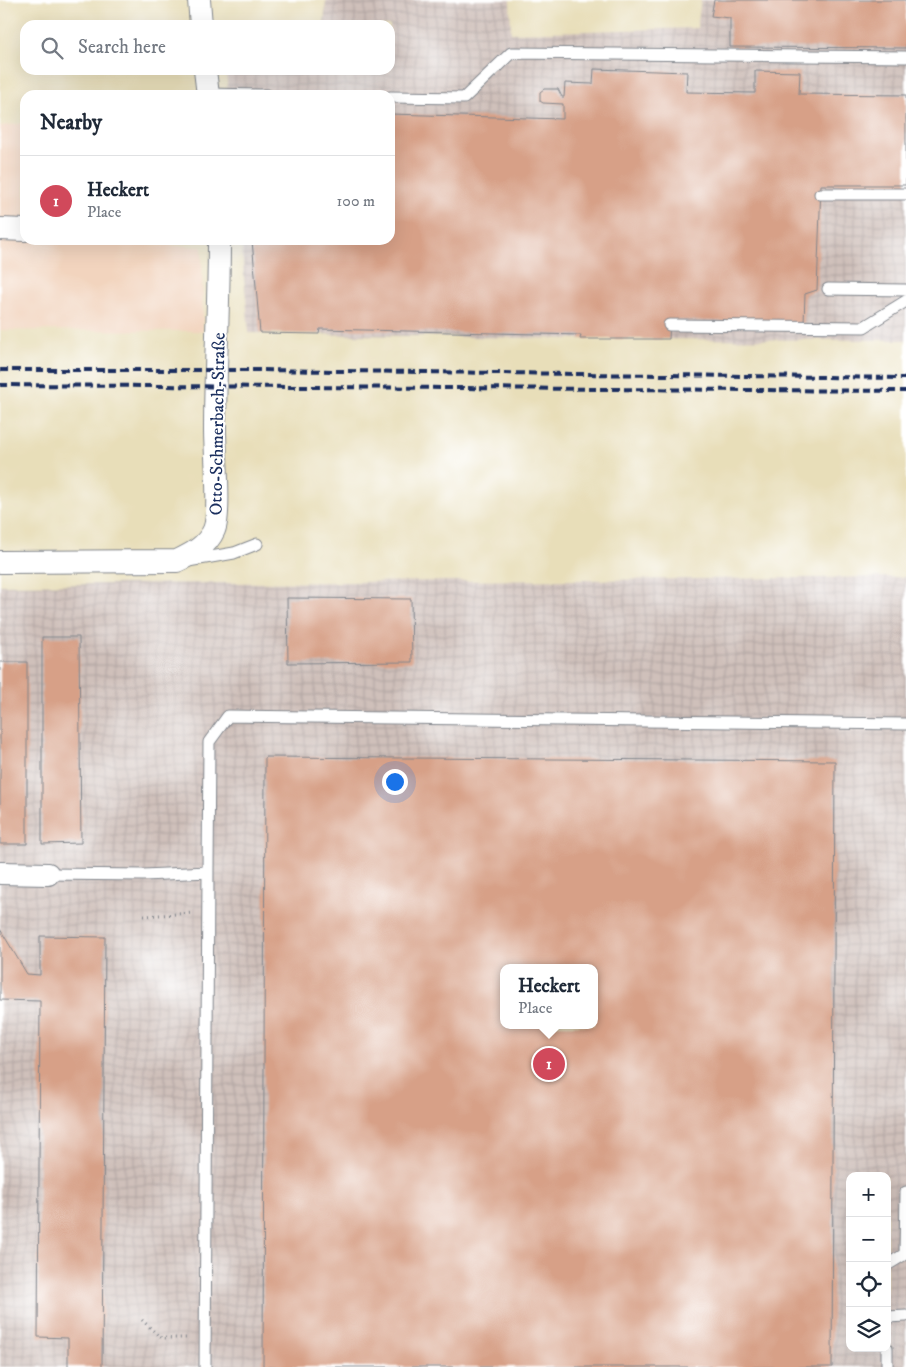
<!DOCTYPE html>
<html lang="en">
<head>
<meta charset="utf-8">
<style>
  :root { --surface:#fff; --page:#f6f6f7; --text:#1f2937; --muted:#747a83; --line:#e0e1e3; --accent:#d1495b }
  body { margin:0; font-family:"IM FELL DW Pica",serif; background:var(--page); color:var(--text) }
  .controls { position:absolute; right:15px; bottom:15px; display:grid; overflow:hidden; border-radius:10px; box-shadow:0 5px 20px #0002 }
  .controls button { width:45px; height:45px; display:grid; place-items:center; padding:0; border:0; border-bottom:1px solid var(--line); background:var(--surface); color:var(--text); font:25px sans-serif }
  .you { position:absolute; left:394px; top:781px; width:18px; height:18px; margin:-12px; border:4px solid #fff; border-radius:50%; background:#1a73e8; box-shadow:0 0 0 8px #1a73e833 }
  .badge { display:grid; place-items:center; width:32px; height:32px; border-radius:50%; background:var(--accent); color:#fff; font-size:16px; font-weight:700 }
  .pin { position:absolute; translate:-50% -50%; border:2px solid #fff; box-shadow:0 1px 5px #0006 }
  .popup { position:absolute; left:500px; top:964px; width:98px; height:65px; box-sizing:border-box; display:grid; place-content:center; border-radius:10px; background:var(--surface); filter:drop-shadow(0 1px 4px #0005); font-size:16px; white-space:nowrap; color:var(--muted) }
  .popup b { font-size:19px; color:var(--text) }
  .popup::after { content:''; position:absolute; left:50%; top:100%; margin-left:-10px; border:10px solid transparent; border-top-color:var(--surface) }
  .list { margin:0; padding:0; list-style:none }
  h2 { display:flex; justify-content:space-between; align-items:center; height:65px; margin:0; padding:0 20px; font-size:21px }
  h2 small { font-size:16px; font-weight:400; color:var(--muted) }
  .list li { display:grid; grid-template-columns:32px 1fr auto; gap:15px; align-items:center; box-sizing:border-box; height:90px; padding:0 20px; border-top:1px solid var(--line) }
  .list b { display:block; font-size:19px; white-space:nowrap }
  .list p { margin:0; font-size:16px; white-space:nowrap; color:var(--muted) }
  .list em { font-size:16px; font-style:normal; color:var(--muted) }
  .icon { flex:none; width:28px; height:28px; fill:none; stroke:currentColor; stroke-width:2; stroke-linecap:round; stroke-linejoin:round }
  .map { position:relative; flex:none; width:906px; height:1367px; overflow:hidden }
  .search { position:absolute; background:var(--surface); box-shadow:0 5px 20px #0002; left:20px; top:20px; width:375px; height:55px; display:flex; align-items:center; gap:12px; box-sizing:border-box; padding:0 18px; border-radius:15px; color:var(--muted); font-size:19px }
  .panel { position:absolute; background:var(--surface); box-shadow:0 5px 20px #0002; left:20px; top:90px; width:375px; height:155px; border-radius:15px }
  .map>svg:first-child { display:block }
  .built { fill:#f2d4be }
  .industrial { fill:url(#industrial-grid); fill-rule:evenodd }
  .building { fill:#d7a087; fill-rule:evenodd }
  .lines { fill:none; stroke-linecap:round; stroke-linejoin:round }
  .lane-casing { stroke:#82868c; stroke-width:13 }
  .street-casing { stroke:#82868c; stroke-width:24 }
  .path { stroke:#82868c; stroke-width:3; stroke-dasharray:1 4; stroke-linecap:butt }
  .lane { stroke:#fff; stroke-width:11 }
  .street { stroke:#fff; stroke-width:22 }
  .rail { stroke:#1b2f5e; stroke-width:4; stroke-dasharray:8 4; stroke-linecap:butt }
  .labels { text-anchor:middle; stroke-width:4; stroke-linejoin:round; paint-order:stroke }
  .street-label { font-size:18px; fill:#1b2f5e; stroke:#fff }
</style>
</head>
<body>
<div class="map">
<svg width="906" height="1367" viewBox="0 0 906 1367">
  <defs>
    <pattern id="industrial-grid" width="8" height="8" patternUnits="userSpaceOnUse" patternTransform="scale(1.25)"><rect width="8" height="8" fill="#cfc0ba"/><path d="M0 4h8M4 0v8" fill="none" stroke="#b1a5a2"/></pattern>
  </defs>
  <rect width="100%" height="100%" fill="#fff"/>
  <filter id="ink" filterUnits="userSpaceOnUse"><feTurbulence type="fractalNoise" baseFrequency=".02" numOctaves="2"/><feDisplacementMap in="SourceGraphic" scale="10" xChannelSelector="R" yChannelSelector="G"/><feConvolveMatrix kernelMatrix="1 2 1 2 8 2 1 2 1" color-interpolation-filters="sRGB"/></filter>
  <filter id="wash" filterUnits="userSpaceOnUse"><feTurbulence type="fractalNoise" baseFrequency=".0096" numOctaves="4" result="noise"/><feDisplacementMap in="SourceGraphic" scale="20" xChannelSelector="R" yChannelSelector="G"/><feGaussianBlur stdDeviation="1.12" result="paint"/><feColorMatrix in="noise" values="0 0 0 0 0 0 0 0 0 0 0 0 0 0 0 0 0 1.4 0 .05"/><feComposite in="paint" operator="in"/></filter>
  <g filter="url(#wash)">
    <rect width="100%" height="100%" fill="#e8deb9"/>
    <path class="built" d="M25 123V220L0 219V126Z
      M0 236 25 240H80L202 247 203 331 0 330Z"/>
    <path class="industrial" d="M326 0H510L511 33 697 28 701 0H906V340L580 339 249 333 241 240H390V95H228L226 70H390V25H324Z
      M906 577V1367H0V585ZM504 968H594V1025H504ZM850 1176H887V1348H850Z"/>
    <g id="blocks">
      <path class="building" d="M714 0H906V48L730 47V18L711 16Z
        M594 69 687 72 686 92 755 93V71L800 72 799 94 906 95V185H821L817 290 805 294 804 323 670 320 669 339H580L581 335 320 329 319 334 260 333 252 240H390V114L563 119V104L543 103 540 101V92L544 89H558L562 97H564L565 83 593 84Z
        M287 598 411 599 412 662 288 663Z
        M42 637H79L81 843 42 844Z
        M0 662H27V844H0Z
        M265 757 835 761 832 1367H263ZM504 968H594V1025H504Z
        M0 929 27 974 40 975V936L105 937 102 1367H68V1338L38 1337 40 1001 0 1000Z"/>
    </g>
  </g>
  <g filter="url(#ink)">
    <use href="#blocks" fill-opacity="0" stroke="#82868c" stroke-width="1"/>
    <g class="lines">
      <defs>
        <path id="lane" d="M207 94 267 95
          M390 97 464 98 511 53 906 57
          M820 194H906
          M828 289 906 290
          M669 325 864 327 906 301
          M188 561 234 553 257 544
          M48 874 144 875 208 872 209 742 228 716 906 724
          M887 1265 905 1254 906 1192
          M887 1317 906 1316
          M205 1367 208 872
          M887 1367V1348"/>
        <path id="street" d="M199 0 201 25
          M205 70 208 95
          M0 229 25 230
          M0 562 177 561C192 554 207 546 214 530 221 514 215 452 215 431 215 367 219 304 219 240
          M0 873 48 874"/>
      </defs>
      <use href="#lane" class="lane-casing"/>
      <use href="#street" class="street-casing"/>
      <path class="path" d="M144 916 192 913
        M142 1320 161 1338H189"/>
      <use href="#lane" class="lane"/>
      <use href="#street" class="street"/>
      <path class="rail" d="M0 370H257L906 378
        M0 385 906 391"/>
    </g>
  </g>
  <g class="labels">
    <g class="street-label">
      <text transform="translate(217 424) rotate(-89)" y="6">Otto-Schmerbach-Straße</text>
    </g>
  </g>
</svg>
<div class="controls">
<button>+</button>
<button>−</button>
<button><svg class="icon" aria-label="locate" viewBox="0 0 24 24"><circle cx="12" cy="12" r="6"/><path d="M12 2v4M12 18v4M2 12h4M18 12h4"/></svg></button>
<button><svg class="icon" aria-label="layers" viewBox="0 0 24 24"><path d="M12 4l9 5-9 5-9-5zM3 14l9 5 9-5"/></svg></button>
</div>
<div class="you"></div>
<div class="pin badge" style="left:549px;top:1064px">1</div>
<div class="popup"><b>Heckert</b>Place</div>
<div class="search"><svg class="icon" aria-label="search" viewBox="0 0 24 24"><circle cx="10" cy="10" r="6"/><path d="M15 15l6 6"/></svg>Search here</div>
<section class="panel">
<h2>Nearby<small></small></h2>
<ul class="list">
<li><span class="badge">1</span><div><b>Heckert</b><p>Place</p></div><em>100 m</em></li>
</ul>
</section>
</div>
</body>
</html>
